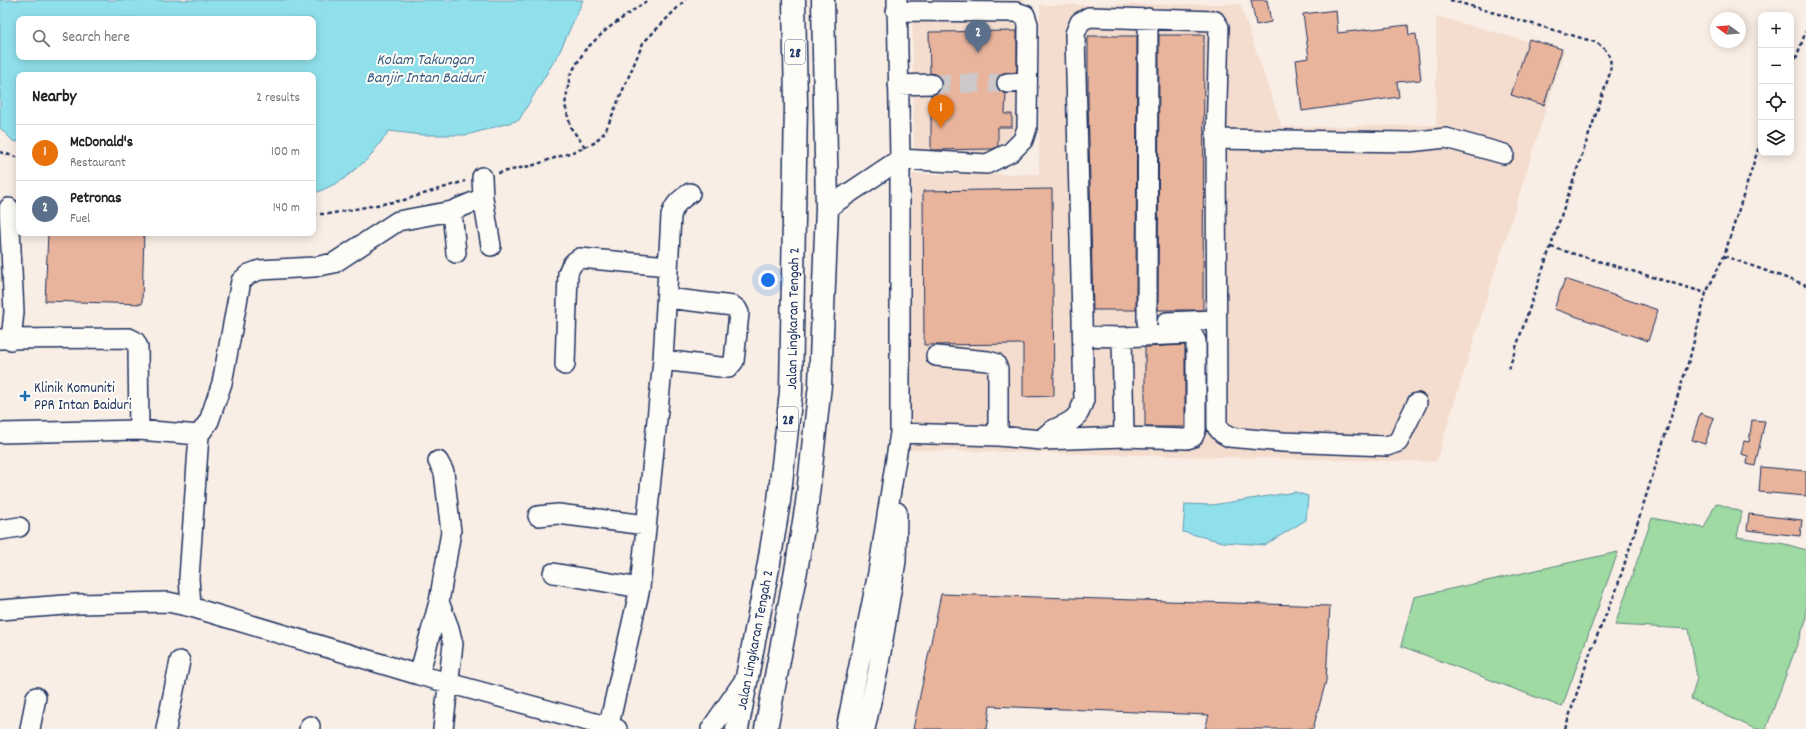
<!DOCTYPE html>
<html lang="en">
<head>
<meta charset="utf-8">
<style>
  :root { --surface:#fff; --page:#f2f2f2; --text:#202124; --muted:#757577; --line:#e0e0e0; --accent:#0b8043 }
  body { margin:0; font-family:Dekko,sans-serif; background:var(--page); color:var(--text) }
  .controls { position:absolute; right:12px; top:12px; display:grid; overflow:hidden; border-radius:8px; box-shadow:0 2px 10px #0003 }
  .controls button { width:36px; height:36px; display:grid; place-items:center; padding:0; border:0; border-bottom:1px solid var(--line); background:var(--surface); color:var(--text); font:20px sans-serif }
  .compass { position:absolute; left:1710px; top:12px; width:36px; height:36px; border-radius:50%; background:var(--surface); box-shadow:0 2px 10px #0003; rotate:286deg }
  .you { position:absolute; left:768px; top:280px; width:14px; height:14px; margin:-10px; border:3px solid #fff; border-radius:50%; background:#1a73e8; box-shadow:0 0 0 6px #1a73e833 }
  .badge { display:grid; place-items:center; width:26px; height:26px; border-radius:50%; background:var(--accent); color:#fff; font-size:13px; font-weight:700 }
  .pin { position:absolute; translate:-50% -33px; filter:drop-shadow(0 1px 2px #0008) }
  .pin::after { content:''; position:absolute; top:21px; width:14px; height:12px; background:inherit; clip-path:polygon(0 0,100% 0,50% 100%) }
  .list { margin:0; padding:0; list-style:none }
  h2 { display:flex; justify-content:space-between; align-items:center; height:52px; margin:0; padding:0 16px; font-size:17px }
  h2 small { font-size:13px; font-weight:400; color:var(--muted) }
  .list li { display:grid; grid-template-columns:26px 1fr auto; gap:12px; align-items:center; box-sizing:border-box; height:56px; padding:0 16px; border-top:1px solid var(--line) }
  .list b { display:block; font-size:15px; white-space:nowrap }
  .list p { margin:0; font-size:13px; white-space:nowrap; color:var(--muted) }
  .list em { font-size:13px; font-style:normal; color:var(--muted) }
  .icon { flex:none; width:22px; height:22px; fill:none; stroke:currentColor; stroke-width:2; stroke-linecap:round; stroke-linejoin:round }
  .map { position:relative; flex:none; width:1806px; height:729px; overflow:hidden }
  .search { position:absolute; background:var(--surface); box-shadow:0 2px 10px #0003; left:16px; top:16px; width:300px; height:44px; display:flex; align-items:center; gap:10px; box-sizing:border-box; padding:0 14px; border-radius:8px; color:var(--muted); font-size:15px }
  .panel { position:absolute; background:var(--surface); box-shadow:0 2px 10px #0003; left:16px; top:72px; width:300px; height:164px; border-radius:8px }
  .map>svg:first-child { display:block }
  .built { fill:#f4ddcf }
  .green { fill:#9edaa1; stroke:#5c8480 }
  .water { fill:#90e0eb; stroke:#6199b3; fill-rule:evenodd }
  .building { fill:#e9b49c; stroke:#1b2f5e }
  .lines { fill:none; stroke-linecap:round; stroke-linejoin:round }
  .minor-tunnel { stroke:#cdc8ca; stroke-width:19; stroke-dasharray:19 10; stroke-linecap:butt }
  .minor-casing { stroke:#1b2f5e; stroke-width:22 }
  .highway-casing { stroke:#1b2f5e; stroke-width:25 }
  .path { stroke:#1b2f5e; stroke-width:2.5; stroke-dasharray:4 3; stroke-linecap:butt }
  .minor { stroke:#fdfcf7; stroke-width:19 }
  .highway { stroke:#fdfcf7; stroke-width:22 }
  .poi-dot { fill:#1f6fb2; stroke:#fdfcf7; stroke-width:1.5 }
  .labels { text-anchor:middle; stroke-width:4; stroke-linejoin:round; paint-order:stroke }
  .shield { fill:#fdfcf7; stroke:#5f6c8c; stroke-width:1 }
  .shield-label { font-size:14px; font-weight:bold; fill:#1b2f5e }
  .street-label { font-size:15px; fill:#1b2f5e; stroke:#fdfcf7 }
  .poi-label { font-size:15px; fill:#1b2f5e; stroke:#fdfcf7; text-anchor:start }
  .water-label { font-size:16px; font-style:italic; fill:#385b81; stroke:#fdfcf7 }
</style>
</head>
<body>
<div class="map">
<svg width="1806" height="729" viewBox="0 0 1806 729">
  <rect width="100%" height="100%" fill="#f9eee5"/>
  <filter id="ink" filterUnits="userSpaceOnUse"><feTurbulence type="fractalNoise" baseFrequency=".025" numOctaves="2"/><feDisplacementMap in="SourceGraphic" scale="8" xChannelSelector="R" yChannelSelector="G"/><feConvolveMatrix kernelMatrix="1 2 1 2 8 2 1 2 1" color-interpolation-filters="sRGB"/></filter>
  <g filter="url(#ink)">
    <path class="built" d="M912 0H1024V89L1020 137 987 159 914 157Z
      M1240 4 1282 127 1436 125V16L1564 51 1436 462 910 450 912 174H1039L1040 5Z"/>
    <path class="green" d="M1716 503 1742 512 1737 537 1785 544 1806 550V620L1766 729H1755L1691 699 1697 678 1689 629 1615 625 1652 518 1704 528Z
      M1618 552 1562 707 1401 646 1414 597Z"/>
    <path class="water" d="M0 0H583L560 51 519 120 467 135H422L389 131 369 158 341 181 318 192 313 190V75H19V142L13 141 0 128ZM19 19H313V57H19Z
      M1295 492 1308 496 1306 520 1265 545 1223 542 1183 532 1185 504 1212 505Z"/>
    <path class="building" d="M1251 0H1267L1271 22 1256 25Z
      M1336 10 1338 33 1408 25 1409 35 1416 34 1421 80 1397 82 1399 97 1302 111 1296 60 1309 58 1303 14Z
      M1017 31V72L1001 74 997 78 996 83 998 89 1006 94 1005 114H1012V127H998V146L993 149 931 150V95L937 93 940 90 942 84 940 78 936 74 930 73 929 32Z
      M1159 35H1204L1203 310H1158Z
      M1088 36H1137L1136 310H1093L1088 98Z
      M1529 39 1562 49 1544 105 1511 95Z
      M1052 189 1054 396 1023 397V344L924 345 923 191Z
      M48 233H144L142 304 45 301Z
      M1565 279 1658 310 1648 341 1554 309Z
      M1185 345V427H1145V347Z
      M1700 413 1714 418 1705 444 1692 440Z
      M1752 420 1765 421 1755 466 1747 464 1748 456 1741 454 1744 441 1749 442Z
      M1761 467 1806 471V496L1759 492Z
      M1749 514 1802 520 1800 536 1747 530Z
      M941 594 1330 606 1326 681 1313 729H1205L1209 715 990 706 987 729H913Z"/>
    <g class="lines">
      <path class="minor-tunnel" d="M931 84 1007 83"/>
      <defs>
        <path id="minor" d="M1007 83 1027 82
          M898 85 931 84
          M1216 139 1217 427 1222 433 1229 437 1283 442 1387 446 1398 442 1417 403
          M483 198 491 246
          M9 208 14 312 11 340
          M827 208 900 159 897 0
          M452 211 456 253
          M1147 322 1148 18
          M1167 322 1215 320
          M1122 337 1124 437
          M0 339 129 338 135 341 138 347 139 430
          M936 356 988 361 995 363 998 369V436
          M663 360 728 368 734 361 739 313 737 309 733 306 667 298
          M565 365 568 273C571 265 573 262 580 258L668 266
          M0 433 139 430 199 435
          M1042 440C1053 424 1069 428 1078 414 1081 410 1082 404 1084 400L1075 34 1080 22 1089 17 1215 21 1219 27 1216 139 1409 142 1446 138 1504 154
          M899 445 900 433 998 436 1042 440 1124 437 1187 439 1193 437 1196 430V341L1193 336 1190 334 1122 337 1083 336
          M438 461 444 472 451 532 439 602 449 628 453 644 443 729
          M538 516 558 514 646 525
          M0 530 19 527
          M553 573 640 588
          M191 607 189 578 199 435 209 421 222 383 241 281 249 274 260 270 314 267 334 263 398 221 452 211 483 198 482 177
          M0 610 78 604 168 602 191 607 419 675 617 729
          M419 675 439 602
          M30 729 36 697
          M166 729 180 661
          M309 729 310 726
          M608 729 640 588 663 360 671 216C674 204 680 200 690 193
          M711 729 746 678
          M846 729 878 573 900 433V159L987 164 1011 152 1023 140 1027 128 1028 24 1025 15 1016 12 896 11
          M865 729 878 670 896 561 897 512"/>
        <g id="highway">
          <path id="s1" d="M737 729 769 563 779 501 791 392 796 104 794 0"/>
          <path d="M766 729 797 565 807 503 820 385 827 208 823 0"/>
        </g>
      </defs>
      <use href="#minor" class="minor-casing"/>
      <use href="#highway" class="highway-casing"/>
      <path class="path" d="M1450 0 1595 42C1610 51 1613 59 1609 76L1508 371
        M1791 72 1806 31
        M585 147 571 128 565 105 570 75 585 50 607 29 648 0
        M0 152 19 158
        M498 173 534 165 581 149 594 143 605 132 643 43 685 0
        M313 214H328L404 200 465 181
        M1551 247 1706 293
        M1724 256 1806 285
        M1565 729 1591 650 1616 591 1690 357 1706 293 1724 256 1761 140"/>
      <use href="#minor" class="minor"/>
      <use href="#highway" class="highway"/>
    </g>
  </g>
  <path class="poi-dot" d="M23 390h4v4h4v4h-4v4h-4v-4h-4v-4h4z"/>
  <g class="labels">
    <g class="shield">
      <rect x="785" y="40" width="20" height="24" rx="3"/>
      <rect x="778" y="407" width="20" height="24" rx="3"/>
    </g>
    <g class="shield-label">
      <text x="795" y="57">28</text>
      <text x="788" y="424">28</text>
    </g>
    <g class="street-label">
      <text dy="5" stroke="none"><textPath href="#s1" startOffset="415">Jalan Lingkaran Tengah 2</textPath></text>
      <text dy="5" stroke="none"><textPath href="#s1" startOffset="91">Jalan Lingkaran Tengah 2</textPath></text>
    </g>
    <g class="poi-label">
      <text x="34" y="392">Klinik Komuniti<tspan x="34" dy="17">PPR Intan Baiduri</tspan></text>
    </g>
    <g class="water-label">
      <text x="425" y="64">Kolam Takungan<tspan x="425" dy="18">Banjir Intan Baiduri</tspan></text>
    </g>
  </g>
</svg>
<div class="controls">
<button>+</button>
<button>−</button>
<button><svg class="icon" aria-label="locate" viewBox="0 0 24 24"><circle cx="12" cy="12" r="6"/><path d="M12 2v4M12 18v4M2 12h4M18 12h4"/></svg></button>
<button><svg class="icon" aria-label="layers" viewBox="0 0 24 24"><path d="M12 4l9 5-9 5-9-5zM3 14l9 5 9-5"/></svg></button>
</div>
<svg class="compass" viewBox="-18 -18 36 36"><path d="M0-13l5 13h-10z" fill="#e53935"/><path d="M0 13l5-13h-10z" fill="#757577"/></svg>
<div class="you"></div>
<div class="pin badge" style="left:941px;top:128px;background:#e8710a">1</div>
<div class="pin badge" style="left:978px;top:53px;background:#5c6f8a">2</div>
<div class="search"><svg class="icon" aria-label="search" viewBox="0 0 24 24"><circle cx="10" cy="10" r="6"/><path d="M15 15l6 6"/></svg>Search here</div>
<section class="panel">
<h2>Nearby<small>2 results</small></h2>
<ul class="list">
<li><span class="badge" style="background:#e8710a">1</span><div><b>McDonald's</b><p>Restaurant</p></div><em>100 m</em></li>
<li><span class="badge" style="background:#5c6f8a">2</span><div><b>Petronas</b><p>Fuel</p></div><em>140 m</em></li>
</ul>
</section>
</div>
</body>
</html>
